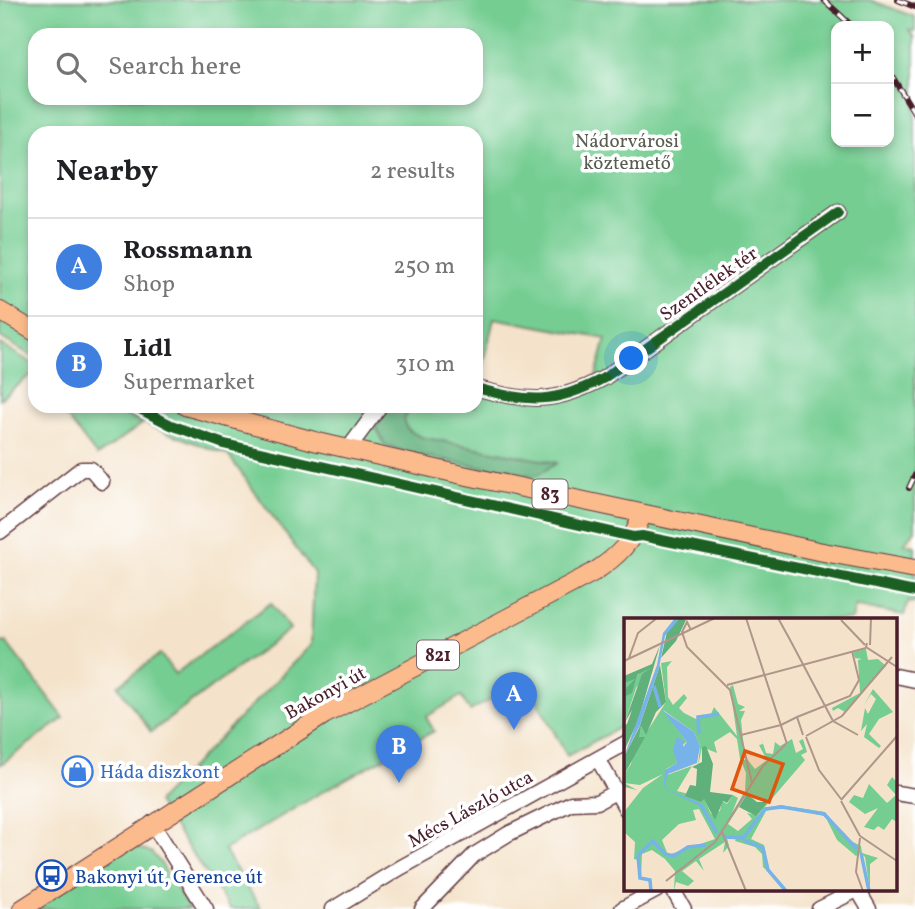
<!DOCTYPE html>
<html lang="en">
<head>
<meta charset="utf-8">
<style>
  :root { --surface:#fff; --page:#f6f6f6; --text:#202124; --muted:#757577; --line:#e0e0e0; --accent:#1f6fb2 }
  body { margin:0; font-family:Vollkorn,serif; background:var(--page); color:var(--text) }
  .controls { position:absolute; right:21px; top:21px; display:grid; overflow:hidden; border-radius:14px; box-shadow:0 4px 10px #0003 }
  .controls button { width:63px; height:63px; display:grid; place-items:center; padding:0; border:0; border-bottom:2px solid var(--line); background:var(--surface); color:var(--text); font:35px sans-serif }
  .you { position:absolute; left:632px; top:359px; width:24px; height:24px; margin:-18px; border:5px solid #fff; border-radius:50%; background:#1a73e8; box-shadow:0 0 0 10px #1a73e833 }
  .badge { display:grid; place-items:center; width:46px; height:46px; border-radius:50%; background:var(--accent); color:#fff; font-size:23px; font-weight:700 }
  .pin { position:absolute; translate:-50% -58px; filter:drop-shadow(0 2px 4px #0008) }
  .pin::after { content:''; position:absolute; top:37px; width:24px; height:21px; background:inherit; clip-path:polygon(0 0,100% 0,50% 100%) }
  .list { margin:0; padding:0; list-style:none }
  h2 { display:flex; justify-content:space-between; align-items:center; height:91px; margin:0; padding:0 28px; font-size:30px }
  h2 small { font-size:23px; font-weight:400; color:var(--muted) }
  .list li { display:grid; grid-template-columns:46px 1fr auto; gap:21px; align-items:center; box-sizing:border-box; height:98px; padding:0 28px; border-top:2px solid var(--line) }
  .list b { display:block; font-size:26px; white-space:nowrap }
  .list p { margin:0; font-size:23px; white-space:nowrap; color:var(--muted) }
  .list em { font-size:23px; font-style:normal; color:var(--muted) }
  .icon { flex:none; width:38px; height:38px; fill:none; stroke:currentColor; stroke-width:2; stroke-linecap:round; stroke-linejoin:round }
  .map { position:relative; flex:none; width:915px; height:909px; overflow:hidden }
  .search { position:absolute; background:var(--surface); box-shadow:0 4px 10px #0003; left:28px; top:28px; width:455px; height:77px; display:flex; align-items:center; gap:18px; box-sizing:border-box; padding:0 24px; border-radius:21px; color:var(--muted); font-size:26px }
  .panel { position:absolute; background:var(--surface); box-shadow:0 4px 10px #0003; left:28px; top:126px; width:455px; height:287px; border-radius:21px }
  .map>svg:first-child { display:block }
  .green { fill:#75cd92; stroke:#60765e; stroke-width:2; fill-rule:evenodd }
  .forest { fill:#60b07c; stroke:#556854; stroke-width:2 }
  .lines { fill:none; stroke-linecap:round; stroke-linejoin:round }
  .minor-casing { stroke:#643c43; stroke-width:17 }
  .major-casing { stroke:#643c43; stroke-width:20 }
  .minor { stroke:#fff; stroke-width:14 }
  .major { stroke:#fbbb8c; stroke-width:18 }
  .rail-casing { stroke:#4a1f2b; stroke-width:6 }
  .rail { stroke:#fff; stroke-width:3.5; stroke-dasharray:10; stroke-linecap:butt }
  .cycleway-casing { stroke:#fff; stroke-width:15 }
  .cycleway { stroke:#1b5e20; stroke-width:10 }
  .labels { text-anchor:middle; stroke-width:7; stroke-linejoin:round; paint-order:stroke }
  .shield { fill:#fff; stroke:#80626b; stroke-width:2 }
  .shield-label { font-size:18px; font-weight:bold; fill:#4a1f2b }
  .park-label { font-size:19px; fill:#595c4f; stroke:#fff }
  .street-label { font-size:19px; fill:#4a1f2b; stroke:#fff }
  .shop-label { font-size:19px; fill:#366cbe; stroke:#fff; text-anchor:start }
  .transit-label { font-size:19px; fill:#164399; stroke:#fff; text-anchor:start }
  .inset-river { fill:none; stroke:#77b3e8; stroke-width:3.5 }
  .inset-road { fill:none; stroke:#b0958a; stroke-width:2 }
  .view { fill:#e0560e; fill-opacity:0.15; stroke:#e0560e; stroke-width:3.5 }
  .inset-edge { fill:none; stroke:#4a1f2b; stroke-width:3.5 }
</style>
</head>
<body>
<div class="map">
<svg width="915" height="909" viewBox="0 0 915 909">
  <rect width="100%" height="100%" fill="#fff"/>
  <filter id="ink" filterUnits="userSpaceOnUse"><feTurbulence type="fractalNoise" baseFrequency=".0143" numOctaves="2"/><feDisplacementMap in="SourceGraphic" scale="14" xChannelSelector="R" yChannelSelector="G"/><feConvolveMatrix kernelMatrix="1 2 1 2 8 2 1 2 1" color-interpolation-filters="sRGB"/></filter>
  <filter id="wash" filterUnits="userSpaceOnUse"><feTurbulence type="fractalNoise" baseFrequency=".00686" numOctaves="4" result="noise"/><feDisplacementMap in="SourceGraphic" scale="28" xChannelSelector="R" yChannelSelector="G"/><feGaussianBlur stdDeviation="1.57" result="paint"/><feColorMatrix in="noise" values="0 0 0 0 0 0 0 0 0 0 0 0 0 0 0 0 0 1.4 0 .05"/><feComposite in="paint" operator="in"/></filter>
  <g filter="url(#wash)">
    <rect width="100%" height="100%" fill="#f4e3ca"/>
    <path class="green" d="M0 0H870L915 17V31L909 30 915 37V530L904 544 915 546V603L908 602 904 615 855 606 852 620H626V724L567 756 526 680 470 711 461 696 426 717 434 731 327 789 224 850 261 909H230L157 802 311 645 314 573 228 455 152 427 116 406H476V133H35V358L0 337ZM836 26H889V142H836ZM35 35H476V98H35ZM494 318 606 339 596 376 573 387 533 394 479 385Z
      M0 344 35 365V377L32 374 0 399Z
      M58 406H109L142 424 97 456Z
      M271 603 290 629 151 732 118 686 160 654 175 674Z
      M6 642 64 718 0 765V643Z
      M136 847 151 852 160 862 189 909H32L123 851Z"/>
    <path class="forest" d="M390 406H413C398 421 403 429 421 437L557 463 535 476 407 453 384 444 376 427Z"/>
  </g>
  <g filter="url(#ink)">
    <g class="lines">
      <defs>
        <path id="minor" d="M476 388C529 402 554 405 604 378L838 212
          M348 449 380 406
          M0 532 81 469H91L102 482
          M896 676 915 680
          M598 759 626 809
          M896 793 915 796
          M152 823 206 909
          M673 890 684 909
          M858 890 869 909
          M333 909 400 868 626 743
          M422 909 474 855 508 834 571 803 597 802 617 791
          M622 909 657 890
          M819 909 857 890"/>
        <path id="major" d="M0 311 35 332
          M185 406 318 442 458 474 818 551 915 569
          M22 909 324 715 594 572C617 557 634 541 642 514"/>
      </defs>
      <use href="#minor" class="minor-casing"/>
      <use href="#major" class="major-casing"/>
      <use href="#minor" class="minor"/>
      <use href="#major" class="major"/>
      <defs>
        <path id="rail" d="M824 0 852 26
          M898 0 915 7
          M889 71 915 114
          M909 488 915 475"/>
      </defs>
      <use href="#rail" class="rail-casing"/>
      <use href="#rail" class="rail"/>
      <defs>
        <path id="cycleway" d="M476 388C529 402 554 405 604 378L838 212
          M134 406 171 425 224 444 633 537 642 536 915 592"/>
      </defs>
      <use href="#cycleway" class="cycleway-casing"/>
      <use href="#cycleway" class="cycleway"/>
    </g>
  </g>
  <defs>
    <symbol id="shop-ring" viewBox="-11 -11 22 22"><circle r="9.5" fill="#fff" stroke="#3f7fe0" stroke-width="1.5"/><path d="M-5-2.5h2.3a2.7 3.5 0 0 1 5.4 0H5L5.5 6h-11ZM-1.5-2.5h3a1.5 2.3 0 0 0-3 0Z" fill="#3f7fe0"/></symbol>
    <symbol id="bus-ring" viewBox="-11 -11 22 22"><circle r="9.5" fill="#fff" stroke="#1a4fb4" stroke-width="1.5"/><path d="M-5-6H5V4H4V6H2V4H-2V6H-4V4H-5ZM-3.5-4V0h7V-4ZM-3.5 1.2v1.5H-2V1.2ZM2 1.2v1.5H3.5V1.2Z" fill="#1a4fb4"/></symbol>
  </defs>
  <g fill-rule="evenodd">
    <use href="#shop-ring" x="60" y="754" width="35" height="35"/>
    <use href="#bus-ring" x="34" y="858" width="35" height="35"/>
  </g>
  <g class="labels">
    <g class="shield">
      <rect x="532.5" y="479.5" width="35" height="29" rx="5"/>
      <rect x="417" y="640.5" width="42" height="29" rx="5"/>
    </g>
    <g class="shield-label">
      <text x="550" y="500">83</text>
      <text x="438" y="661">821</text>
    </g>
    <g class="park-label">
      <text x="627" y="147">Nádorvárosi<tspan x="627" dy="22">köztemető</tspan></text>
    </g>
    <g class="street-label">
      <text transform="translate(708 283) rotate(-35)" y="7">Szentlélek tér</text>
      <text transform="translate(325 692) rotate(-29)" y="7">Bakonyi út</text>
      <text transform="translate(470 808) rotate(-29)" y="7">Mécs László utca</text>
    </g>
    <g class="shop-label">
      <text x="100" y="778">Háda diszkont</text>
    </g>
    <g class="transit-label">
      <text x="75" y="883">Bakonyi út, Gerence út</text>
    </g>
  </g>
  <g transform="translate(624 618)">
    <rect width="273" height="273" fill="#f4e3ca"/>
    <path d="M242 31 244 42 254 41 262 48 221 94 214 90 209 93 208 90 236 75 234 42 238 41 231 40 229 34ZM48 43 43 49 44 79 49 87 60 76 63 80 55 90 60 95 72 101 87 96 90 89 113 118 106 69 109 67 114 86 121 89 115 93H121L117 102 121 140 116 141 113 121 106 114 90 124 93 135 78 129 74 148 76 128 70 114 39 92 63 124 56 128 55 147 50 126 53 145 42 151 43 157 68 148 53 173 80 180 87 196 96 193 98 183 103 186 109 177 114 180 108 195 121 173 122 155 117 143 123 141 131 151 143 142 135 127 139 126 137 119 142 135 149 136 151 124 156 128 168 121 172 135 179 131 175 123 179 121 183 134 177 137 181 142 133 198 142 190 156 187 201 194 223 221 237 228 238 235 254 240 246 246V273L241 239 236 235 232 238 213 222 201 198 156 189 142 193 127 221 140 227 145 251 164 273 139 249 138 236 131 229 111 223 113 218 103 220 105 228 99 235 101 224 75 241 80 253 72 243 58 253 70 263 64 268 52 264 50 273 51 253 41 241 28 232 18 236 17 260 27 262V273H25L26 263 16 261 14 242 10 241 11 224 0 214V194L19 170 39 156 16 167 0 165 13 172 0 169V157L7 146 17 106 24 112 42 84 37 45ZM123 176 143 185 132 197 123 195 128 201 114 213 104 206ZM75 191 91 221 44 237 38 222 55 206 72 202 69 192ZM27 49 12 70 0 107V65ZM249 71 269 94 255 101 245 116 257 128 255 130 240 119 243 106 237 113 241 90 244 96 252 81 247 76 240 87ZM268 159 273 164V204L268 201 260 212 254 208 250 212 240 209 254 190 241 196 225 184 230 177 239 180 245 166 263 185 272 177 263 167Z" fill="#75cd92" fill-rule="evenodd"/>
    <path d="M56 0 62 2 52 23 37 40 43 14ZM36 27 14 103 0 133V107L3 106 8 92 1 104 18 56 27 50 13 57 8 75 2 78V70L11 61 0 65V58L28 46ZM36 47 42 84 32 94 22 117 17 107 15 119H21L0 157V139L15 110ZM82 128 89 146 86 174 109 177 103 185 99 183 91 202 80 181 77 184 61 178 66 167 72 168 73 151 68 149 78 144V129ZM123 176 133 184H144L132 198 115 189Z" fill="#60b07c"/>
    <path d="M51 0H56L41 18 35 50 16 107 0 139 33 47 39 15ZM38 92 70 114 76 128 73 145 44 156 41 166 44 172 76 185 77 186 78 189 43 172 40 166 41 152 53 145 49 131 53 119 60 123 59 129 63 124Z" fill="#77b3e8"/>
    <path class="inset-river" d="M30 68 36 89M75 116 74 99 95 96M77 187 93 215M100 219 119 220 141 191 158 189 200 196 233 231M119 222 139 230 144 252 162 273M237 235 245 273M14 237 29 223 41 236 50 238 64 229 82 227M14 238 16 260 26 262 27 273"/>
    <path class="inset-road" d="M122 0 163 126M154 0 165 20M217 2 241 27M67 12 63 4 58 14 63 29 106 72 128 165M164 18 209 103 234 117M243 25 242 29 273 49M246 27 247 0M5 40 14 15 33 0M0 43 91 0M103 67 242 30M173 99 226 78 235 62 228 33M157 107 173 99 179 117M117 117 157 107M182 118 218 98 268 39M182 119 195 152 217 181M217 182 273 118M217 183 236 218M98 214 122 273M236 218 273 243M236 220 232 254 239 273M42 263 91 224 139 148 162 126"/>
    <path class="view" d="M121 133 159 146 145 184 108 171Z"/>
    <rect width="273" height="273" class="inset-edge"/>
  </g>
</svg>
<div class="controls">
<button>+</button>
<button>−</button>
</div>
<div class="you"></div>
<div class="pin badge" style="left:514px;top:730px;background:#3f7fe0">A</div>
<div class="pin badge" style="left:399px;top:783px;background:#3f7fe0">B</div>
<div class="search"><svg class="icon" aria-label="search" viewBox="0 0 24 24"><circle cx="10" cy="10" r="6"/><path d="M15 15l6 6"/></svg>Search here</div>
<section class="panel">
<h2>Nearby<small>2 results</small></h2>
<ul class="list">
<li><span class="badge" style="background:#3f7fe0">A</span><div><b>Rossmann</b><p>Shop</p></div><em>250 m</em></li>
<li><span class="badge" style="background:#3f7fe0">B</span><div><b>Lidl</b><p>Supermarket</p></div><em>310 m</em></li>
</ul>
</section>
</div>
</body>
</html>
